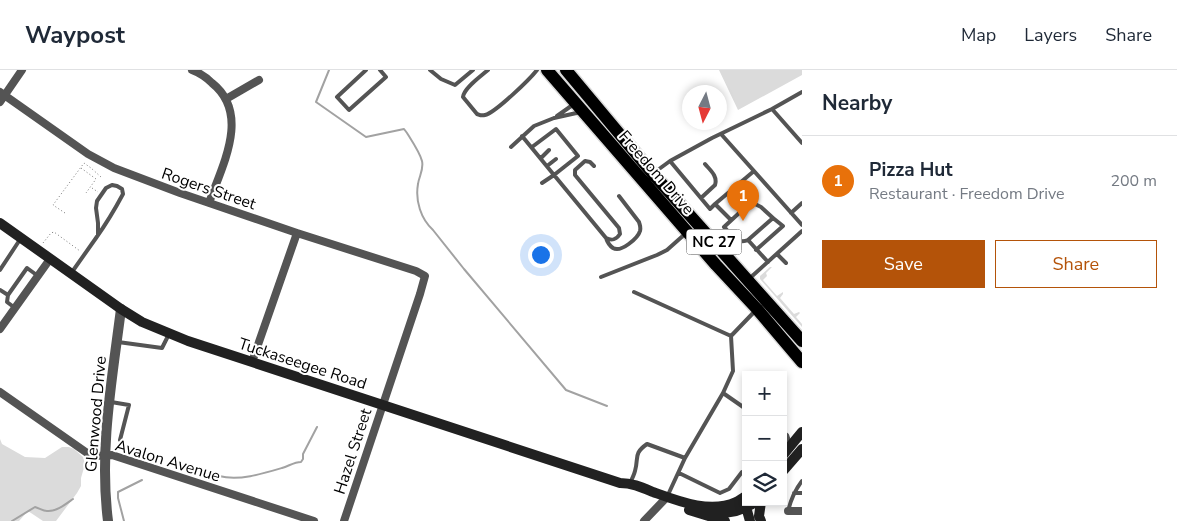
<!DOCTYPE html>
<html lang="en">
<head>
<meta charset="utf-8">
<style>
  :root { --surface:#fff; --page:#f2f2f3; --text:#1f2937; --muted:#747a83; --line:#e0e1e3; --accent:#b45309 }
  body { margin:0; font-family:"Nunito Sans",sans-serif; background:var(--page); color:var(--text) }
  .controls { position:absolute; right:15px; bottom:15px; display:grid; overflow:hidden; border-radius:0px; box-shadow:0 2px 8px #0003 }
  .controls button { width:45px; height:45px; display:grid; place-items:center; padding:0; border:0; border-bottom:1px solid var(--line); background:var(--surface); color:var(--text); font:25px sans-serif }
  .compass { position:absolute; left:682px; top:15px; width:45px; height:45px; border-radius:50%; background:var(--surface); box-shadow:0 2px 8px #0003; rotate:186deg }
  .you { position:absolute; left:540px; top:184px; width:18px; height:18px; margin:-12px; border:4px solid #fff; border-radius:50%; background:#1a73e8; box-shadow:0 0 0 8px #1a73e833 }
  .badge { display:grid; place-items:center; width:32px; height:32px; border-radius:50%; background:var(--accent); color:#fff; font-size:16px; font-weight:700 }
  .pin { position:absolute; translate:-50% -41px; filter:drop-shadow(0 1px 2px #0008) }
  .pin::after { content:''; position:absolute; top:26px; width:18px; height:15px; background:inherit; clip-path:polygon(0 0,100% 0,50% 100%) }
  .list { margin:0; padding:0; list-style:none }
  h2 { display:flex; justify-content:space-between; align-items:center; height:65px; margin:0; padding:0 20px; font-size:21px }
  h2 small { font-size:16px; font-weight:400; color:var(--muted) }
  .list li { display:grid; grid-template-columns:32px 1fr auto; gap:15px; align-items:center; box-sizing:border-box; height:90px; padding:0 20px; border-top:1px solid var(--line) }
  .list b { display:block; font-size:19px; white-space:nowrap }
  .list p { margin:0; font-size:16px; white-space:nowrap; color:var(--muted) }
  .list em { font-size:16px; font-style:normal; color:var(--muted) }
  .actions { display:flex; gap:10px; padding:15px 20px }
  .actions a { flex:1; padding:11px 0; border:1px solid var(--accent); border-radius:0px; text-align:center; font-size:18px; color:var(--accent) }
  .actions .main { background:var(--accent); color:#fff }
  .icon { flex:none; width:28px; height:28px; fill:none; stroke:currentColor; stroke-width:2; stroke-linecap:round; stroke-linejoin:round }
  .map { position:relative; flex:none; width:802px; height:451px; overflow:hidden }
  header { display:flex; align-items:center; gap:30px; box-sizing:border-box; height:70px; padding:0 25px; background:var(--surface); border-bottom:1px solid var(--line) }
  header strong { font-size:24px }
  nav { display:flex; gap:28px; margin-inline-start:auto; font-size:18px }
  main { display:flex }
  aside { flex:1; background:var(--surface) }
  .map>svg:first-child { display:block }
  .green { fill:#dbdbdb }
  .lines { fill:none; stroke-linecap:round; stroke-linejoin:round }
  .stream { stroke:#a2a2a2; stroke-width:2 }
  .primary-casing { stroke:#dbdbdb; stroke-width:15 }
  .path { stroke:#767676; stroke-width:1; stroke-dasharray:1 2.5; stroke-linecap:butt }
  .service { stroke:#545454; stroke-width:4 }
  .minor { stroke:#545454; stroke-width:8 }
  .tertiary { stroke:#545454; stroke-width:10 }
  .secondary { stroke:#212121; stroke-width:10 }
  .primary { stroke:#000; stroke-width:12 }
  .labels { text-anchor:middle; stroke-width:4; stroke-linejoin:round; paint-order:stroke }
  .shield { fill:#fff; stroke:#4c4c4c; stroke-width:1 }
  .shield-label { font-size:15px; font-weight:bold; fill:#000 }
  .street-label { font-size:16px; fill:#000; stroke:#fff }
</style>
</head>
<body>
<header>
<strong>Waypost</strong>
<nav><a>Map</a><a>Layers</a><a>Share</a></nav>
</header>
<main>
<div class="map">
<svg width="802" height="451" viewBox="0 0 802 451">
  <rect width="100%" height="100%" fill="#fff"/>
  <path class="green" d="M719 0H802V5L738 40Z
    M770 197H772L766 203 767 206 763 210 777 226 783 222V224L780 228 794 244 799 242 800 243 796 247 802 254V257L760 209V206Z
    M0 369 2 374 25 387 45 388 62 377H69L74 379 83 387 85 394 81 408V416L77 423 56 451H43L28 441 19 451H0Z"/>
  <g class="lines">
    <path class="stream" d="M329 0 316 32 366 67 404 59 407 63C412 71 420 83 422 91 424 100 419 106 418 114 415 131 421 149 433 160L464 199 566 320 607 336
      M219 406C239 411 262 404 282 398 289 396 294 392 301 392L303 389V384L317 357
      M12 451 35 437C39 438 43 441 47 441 56 442 66 434 73 429
      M124 451 118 428V422L142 410"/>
    <defs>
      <path id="primary" d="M547 0 716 195 757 239 802 292
        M566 0 653 104 802 271"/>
    </defs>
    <use href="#primary" class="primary-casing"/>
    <path class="path" d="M81 98 96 109 86 123
      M92 118 98 122
      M65 143 53 135 84 93 91 98 101 107
      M43 173 51 163 54 162 80 181"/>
    <path class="service" d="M366 0 337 27 349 40 386 7 380 0
      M430 0 441 9 455 15 473 0
      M488 0C480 7 464 18 463 27L477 44C480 45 481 46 485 45 495 43 530 9 537 0
      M772 39 802 73
      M557 46 574 34
      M721 64 802 155
      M522 66 554 105 542 113
      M511 77 534 56 554 48 581 42
      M532 77 556 59 578 86 554 105 606 168C607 171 610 176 613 178 621 183 638 168 640 161 641 157 640 156 639 152L619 126
      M541 88 549 80
      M670 91 710 139 715 134
      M547 96 556 89
      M594 96 590 92 585 91 575 100V105L619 158 620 164C616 170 612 171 606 168
      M655 102 670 91 712 68 772 39 802 22
      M701 128 715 115C718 106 710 100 705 94
      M791 143 802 133
      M731 150 715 134 754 101
      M748 170C737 175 731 164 724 157L751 132 761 137 773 148
      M756 180 783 156 773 148 748 170 768 192
      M777 184 786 193
      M0 200 21 168
      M72 202 96 168C106 154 115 139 123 124L122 119 117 116 112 115 106 118 97 131 96 138 98 153V165
      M601 207 657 185 667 180 685 164
      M750 208 802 161
      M0 220 8 225 27 198 38 206
      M634 222 731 266 756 240
      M8 225 7 232 15 238
      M118 272 162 278 169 264
      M723 323 733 301 731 266
      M111 332 129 335 120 370
      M783 362 787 365 789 371
      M679 403 720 423 729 419 742 402
      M630 413C632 409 634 405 635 401 639 387 633 384 647 374L685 388
      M794 423H802
      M667 427 685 388 723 323 746 339
      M788 441C791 429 795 420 802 411"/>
    <path class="minor" d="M192 0C200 3 206 7 212 13 251 44 222 96 209 133
      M0 22 88 84 114 98 180 123 297 163 416 201 425 206 420 224 344 451
      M226 29 259 10
      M0 32 22 0
      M0 259 50 189
      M252 292 297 163
      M0 322 90 385 95 386 112 385 314 451
      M788 441H802
      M644 451 667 427"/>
    <path class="tertiary" d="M108 451C99 380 112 310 121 239"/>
    <path class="secondary" d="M0 153 121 239 142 252 188 271 620 413C632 413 641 417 653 422 678 431 710 444 736 432 739 431 743 428 746 426
      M783 385 802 362
      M783 401 802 379
      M746 433V437L750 451
      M689 440 725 451
      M710 443C726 444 742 442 755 432
      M761 451 759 446 761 432"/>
    <use href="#primary" class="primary"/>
  </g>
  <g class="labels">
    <rect class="shield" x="686.5" y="159.5" width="55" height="25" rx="4"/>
    <g class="shield-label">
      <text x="714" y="177">NC 27</text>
    </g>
    <g class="street-label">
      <text transform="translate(657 102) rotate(49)" y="6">Freedom Drive</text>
      <text transform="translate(209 118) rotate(19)" y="6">Rogers Street</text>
      <text transform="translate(303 293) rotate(18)" y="6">Tuckaseegee Road</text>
      <text transform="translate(95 344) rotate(-85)" y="6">Glenwood Drive</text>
      <text transform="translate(352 381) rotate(-72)" y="6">Hazel Street</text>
      <text transform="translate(168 390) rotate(17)" y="6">Avalon Avenue</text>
    </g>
  </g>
</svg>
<div class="controls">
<button>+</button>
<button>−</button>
<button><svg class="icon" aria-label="layers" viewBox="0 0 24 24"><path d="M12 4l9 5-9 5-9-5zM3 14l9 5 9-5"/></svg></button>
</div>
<svg class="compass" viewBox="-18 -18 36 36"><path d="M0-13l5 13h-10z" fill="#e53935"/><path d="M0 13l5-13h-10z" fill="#747a83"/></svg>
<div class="you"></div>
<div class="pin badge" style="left:743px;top:151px;background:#e8710a">1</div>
</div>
<aside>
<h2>Nearby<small></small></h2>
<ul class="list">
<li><span class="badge" style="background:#e8710a">1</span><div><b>Pizza Hut</b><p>Restaurant · Freedom Drive</p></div><em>200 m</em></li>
</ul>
<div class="actions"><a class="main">Save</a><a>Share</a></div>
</aside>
</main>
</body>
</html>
